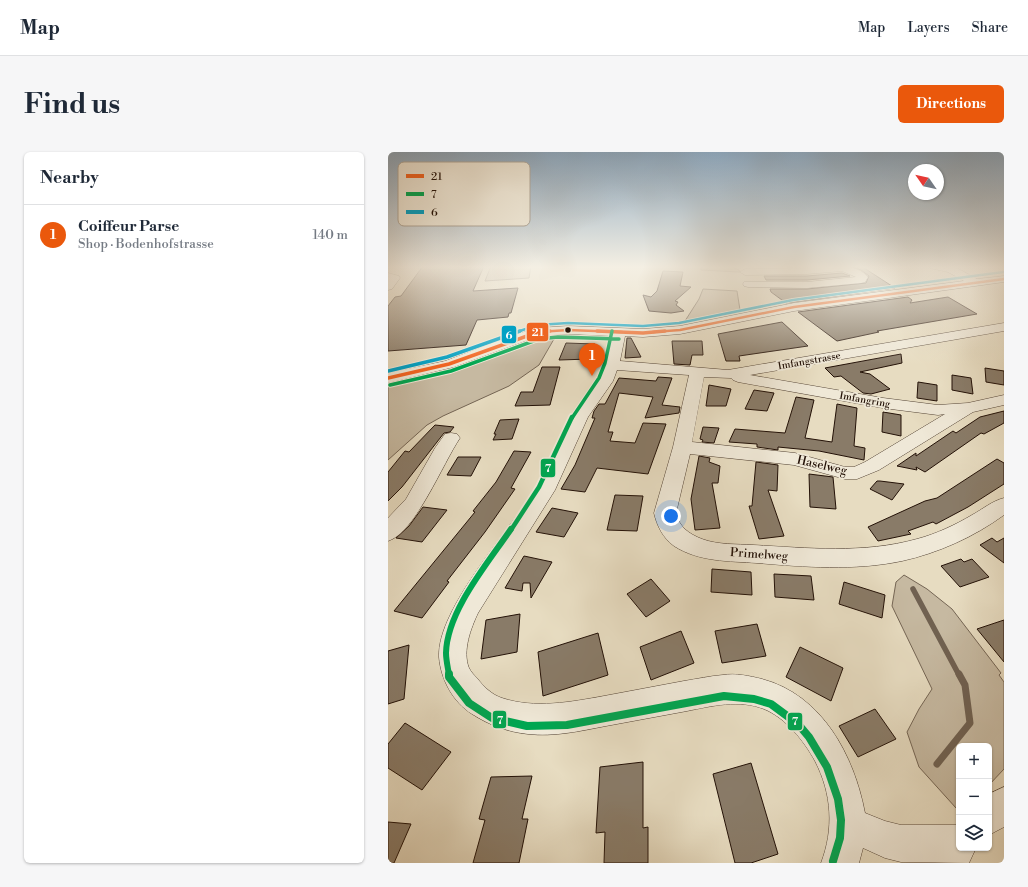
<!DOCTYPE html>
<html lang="en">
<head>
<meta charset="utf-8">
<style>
  :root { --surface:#fff; --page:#f6f6f7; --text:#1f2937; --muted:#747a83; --line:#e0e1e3; --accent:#ea580c }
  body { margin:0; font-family:"Libre Bodoni",serif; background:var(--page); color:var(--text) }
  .controls { position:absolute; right:12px; bottom:12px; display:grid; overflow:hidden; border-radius:6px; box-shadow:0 1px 3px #0004 }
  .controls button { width:36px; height:36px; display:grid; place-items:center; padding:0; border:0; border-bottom:1px solid var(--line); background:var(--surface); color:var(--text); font:20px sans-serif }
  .compass { position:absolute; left:520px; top:12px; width:36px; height:36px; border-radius:50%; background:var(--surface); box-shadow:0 1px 3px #0004; rotate:304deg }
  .you { position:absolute; left:283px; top:364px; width:14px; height:14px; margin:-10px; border:3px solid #fff; border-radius:50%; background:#1a73e8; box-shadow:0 0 0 6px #1a73e833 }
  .badge { display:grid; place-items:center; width:26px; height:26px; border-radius:50%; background:var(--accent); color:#fff; font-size:13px; font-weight:700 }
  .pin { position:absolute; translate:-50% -33px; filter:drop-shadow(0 1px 2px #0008) }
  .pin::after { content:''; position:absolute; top:21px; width:14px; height:12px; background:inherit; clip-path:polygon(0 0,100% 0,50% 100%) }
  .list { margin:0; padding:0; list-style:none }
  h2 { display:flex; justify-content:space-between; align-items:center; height:52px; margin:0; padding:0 16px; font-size:17px }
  h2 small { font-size:13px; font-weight:400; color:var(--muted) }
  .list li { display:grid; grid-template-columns:26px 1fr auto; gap:12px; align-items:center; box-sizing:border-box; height:60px; padding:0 16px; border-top:1px solid var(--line) }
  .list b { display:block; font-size:15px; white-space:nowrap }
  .list p { margin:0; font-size:13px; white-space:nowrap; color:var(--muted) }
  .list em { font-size:13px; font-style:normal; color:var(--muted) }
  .icon { flex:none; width:22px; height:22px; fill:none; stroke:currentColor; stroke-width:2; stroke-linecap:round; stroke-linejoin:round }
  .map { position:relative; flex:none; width:616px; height:711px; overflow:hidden; border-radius:6px }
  header { display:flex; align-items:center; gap:24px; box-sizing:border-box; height:56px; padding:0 20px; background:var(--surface); border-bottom:1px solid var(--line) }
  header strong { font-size:19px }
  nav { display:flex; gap:22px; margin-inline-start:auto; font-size:14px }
  .intro { display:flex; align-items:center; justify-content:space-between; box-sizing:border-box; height:96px; padding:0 24px }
  h1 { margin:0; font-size:28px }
  .button { padding:10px 18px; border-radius:6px; background:var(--accent); color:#fff; font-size:14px; font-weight:700 }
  main { display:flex; gap:24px; padding:0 24px }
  aside { flex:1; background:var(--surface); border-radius:6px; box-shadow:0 1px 3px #0004 }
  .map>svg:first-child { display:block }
  .green { fill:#c6b9a1; stroke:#746554 }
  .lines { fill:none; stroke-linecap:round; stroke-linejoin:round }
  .stream-far1 { stroke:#706151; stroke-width:5.5 }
  .stream { stroke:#706151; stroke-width:7 }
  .building { fill:#897b68; stroke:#231107 }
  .minor-casing { stroke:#544436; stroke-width:1 }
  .minor { fill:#efe8d7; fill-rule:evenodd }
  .bus-1-far1-casing { stroke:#efe8d7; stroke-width:4 }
  .bus-1-casing { stroke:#efe8d7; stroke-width:5.5 }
  .bus-2-far3-casing { stroke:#efe8d7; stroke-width:5.5 }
  .bus-2-far2-casing { stroke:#efe8d7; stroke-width:8 }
  .bus-2-far1-casing { stroke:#efe8d7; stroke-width:9 }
  .bus-2-casing { stroke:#efe8d7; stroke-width:11 }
  .bus-3-far1-casing { stroke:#efe8d7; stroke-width:4 }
  .bus-3-casing { stroke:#efe8d7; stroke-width:5.5 }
  .bus-1-far1 { stroke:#f26522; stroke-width:2.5 }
  .bus-1 { stroke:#f26522; stroke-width:3.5 }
  .bus-2-far3 { stroke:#00a651; stroke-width:3.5 }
  .bus-2-far2 { stroke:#00a651; stroke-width:4.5 }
  .bus-2-far1 { stroke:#00a651; stroke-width:6 }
  .bus-2 { stroke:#00a651; stroke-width:8 }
  .bus-3-far1 { stroke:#02a1c4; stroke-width:2.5 }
  .bus-3 { stroke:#02a1c4; stroke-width:3.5 }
  .bus-dot { fill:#231107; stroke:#efe8d7; stroke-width:1.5 }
  .labels { text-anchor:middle; stroke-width:3.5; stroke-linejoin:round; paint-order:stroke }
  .far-street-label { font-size:10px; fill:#231107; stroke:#efe8d7 }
  .street-label { font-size:12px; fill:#231107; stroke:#efe8d7 }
  .key { fill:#efe8d7; stroke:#b2a899; stroke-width:1 }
  .key-label { font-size:11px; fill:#231107 }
  .line-badge { stroke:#efe8d7; stroke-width:1.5 }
  .badge-label { font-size:11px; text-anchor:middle; font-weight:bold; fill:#fff }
</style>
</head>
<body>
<header>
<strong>Map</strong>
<nav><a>Map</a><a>Layers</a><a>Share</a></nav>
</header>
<div class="intro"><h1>Find us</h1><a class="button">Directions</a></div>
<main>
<aside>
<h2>Nearby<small></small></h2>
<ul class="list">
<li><span class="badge">1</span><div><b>Coiffeur Parse</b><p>Shop · Bodenhofstrasse</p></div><em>140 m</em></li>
</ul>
</aside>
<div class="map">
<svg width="616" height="711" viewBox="0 0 616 711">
  <rect width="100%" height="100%" fill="#e7dcc1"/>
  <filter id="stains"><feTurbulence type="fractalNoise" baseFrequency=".005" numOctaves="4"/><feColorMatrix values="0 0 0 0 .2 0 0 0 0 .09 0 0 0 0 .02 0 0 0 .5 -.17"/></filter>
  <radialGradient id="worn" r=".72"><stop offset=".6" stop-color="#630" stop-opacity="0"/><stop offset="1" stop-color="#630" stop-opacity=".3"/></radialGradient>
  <path class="green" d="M103 114H143L141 126 97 129Z
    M313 114H345L346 116 351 118 352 120 313 118Z
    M315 137 349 139 352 158 323 165 297 169 311 147Z
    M173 183 166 187 151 213 121 234 55 264 39 273 0 308V233L73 214 147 186Z
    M516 423 539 437 564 457 613 521 611 523 616 530V617L601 633V594H571V655L568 656 531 615 519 580 531 557 544 537 504 454 508 430Z"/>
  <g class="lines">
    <path class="stream-far1" d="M525 437 571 523"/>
    <path class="stream" d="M549 612 582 571 577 533 571 522"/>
  </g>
  <path class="building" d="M35 114H96L85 139 130 136 123 161H121L120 165 89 168 78 193 0 199V154L7 145 13 144Z
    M462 114H473L507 136 398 151 383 140 382 137H419L478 131 481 124 473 118Z
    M275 119 295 120 292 134 303 135 287 149 290 150 288 153 296 159 283 161 261 159 255 143 263 145 269 139Z
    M454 121 462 124 419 128H378L376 124H419Z
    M520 145 524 148 522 151 560 145 589 162 489 179 491 180 449 189 410 160Z
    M394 170 420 194 351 204 352 209H338L330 182Z
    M239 186H243L253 205 237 206Z
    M284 189H314L315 203H304L302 213 286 212Z
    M178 191 207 192 202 207 171 208Z
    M513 202 514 211 472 220 482 222 502 237 483 242 475 241 453 224 446 225 437 216Z
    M154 215H172L162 253 127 254 133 240H145Z
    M597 216 616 219V233L598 230Z
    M564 223 583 226 585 242 564 238Z
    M270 225 284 226 274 253 292 255 291 261 257 266 265 245 231 241 220 280H225L222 289 247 291 255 271 278 272 260 322 209 316 197 340 173 337 187 313 207 266H204L206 259 211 252H217L231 226 268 229Z
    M530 230 549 233V249L529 246Z
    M321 233 343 237 338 254H318Z
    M366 238 386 241 379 259 357 257Z
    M408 245 426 248 417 286 444 290 449 252 469 256 466 294 477 296 476 308 431 299 390 295V298L369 295V292L341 290 347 277 397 281Z
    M616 259V271L596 282 593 281 537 320 528 315 529 318 509 314 528 301V304L565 279 568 281 592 265Z
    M495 260 513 263V284L494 280Z
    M131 267 124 287 105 288 108 282H106L112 268Z
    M47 273 66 275 62 280 56 281 14 335 0 349V320L17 299 21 300Z
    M315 275 331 276 326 291 314 290 315 288 312 287Z
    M126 299 143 300 123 336 127 337 97 380 59 429 61 430 34 466 6 459 87 360 85 359 108 330Z
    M311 304 322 306 321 310 332 314 330 331H324L332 376 307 378 303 347Z
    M70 305H93L83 324 59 323Z
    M609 307 616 311V332L580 355 548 372 545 370 520 379 523 382 490 389 480 375 537 349 549 346Z
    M368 310 390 313 389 339 380 338 396 384 371 387 361 354H364Z
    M421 322 445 325 448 357 422 355Z
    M489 329H492L516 332 504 348 482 337Z
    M227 343 255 344 249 379 219 378Z
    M35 355 59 358 34 390 8 386 21 374Z
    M164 356 190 361 176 385 148 380Z
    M604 386 609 390 616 386V411L592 393Z
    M136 404 164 410 143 446 142 431H135L134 439 117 436Z
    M573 407 576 410 584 407 601 425 572 435 553 414Z
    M324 417 363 420 364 443 323 440Z
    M386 422 423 424 426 448 387 445Z
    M263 427 282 449 258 465 239 442Z
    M456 430 497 443 494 466 451 452Z
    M132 462 129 500 93 507 98 468Z
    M616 468V510L589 477Z
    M369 472 378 504 334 511 327 479Z
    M293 479 306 511 263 528 252 495Z
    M210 481 220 523 155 544 150 500Z
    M21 493 16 547 0 552V499Z
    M412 495 455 516 443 549 398 525Z
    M487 557 508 587 470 605 451 574Z
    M17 571 63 600 34 638 0 616V592Z
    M255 610V676L260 675V711H216L217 680 208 681 212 615Z
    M363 611 390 702 363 711H347L325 622Z
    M144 624 134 667H140L131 711H85L97 668 91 667 103 625Z
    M0 670 23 672 6 711H0Z"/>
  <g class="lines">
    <defs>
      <path id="minor" d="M445 114C458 114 471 115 480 125L477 130 473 131 419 136 360 135 356 134 355 132 356 130H419L468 125 454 119 419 122 357 123 352 120 357 117 419 116Z
        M541 114 567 115 589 127 616 124V130L406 159 292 182 255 185 237 184 232 209 340 218 616 171V179L362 223 495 246 550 253 580 251 616 243V253L585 260 491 318 469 327H457L406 313 302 302 288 361C291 375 301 382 314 387 330 393 349 392 365 393 420 396 475 402 529 387 548 382 567 373 584 363 595 357 604 349 616 346V363C586 385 550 401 514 409 466 419 417 415 369 411 341 409 311 410 286 394 275 386 269 374 266 361L285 295 301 223 229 218 225 229 200 265 167 338 90 461C83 476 74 499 81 516 83 520 86 523 89 526 95 534 104 543 114 546 147 557 183 550 216 544 243 539 269 534 296 529 309 527 322 524 335 523 347 521 362 524 374 527 434 543 466 603 477 661L497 669 513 673H571V696H588L581 711 513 710 497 706 475 696 471 711H433C446 677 444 642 427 609 416 589 398 566 376 557 351 547 324 554 299 559 272 564 245 569 218 574 192 579 166 585 140 582 120 580 101 573 84 562 65 550 53 528 51 505 49 456 123 378 148 335 162 313 170 287 184 265 191 252 203 241 210 227 218 214 220 199 224 184L180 182 151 184 66 215 0 231V221L57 209 125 183 150 176 180 174 255 177 292 174 406 151 576 129 560 120 542 116ZM316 225 343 226 345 228 350 230 495 256 550 263 557 262 477 310 466 315H457L407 301 304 290Z
        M0 121 11 124 12 126 4 137 0 138Z
        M63 281 69 282 72 286C55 311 27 381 0 389V366L18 347 47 296 57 282Z
        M616 635V675L601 683V642Z"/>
    </defs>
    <use href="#minor" class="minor-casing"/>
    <use href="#minor" class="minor"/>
    <defs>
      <path id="bus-1-far1" d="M150 180 180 178 234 180
        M265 180 292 178 406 155 616 127"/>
      <path id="bus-1" d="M209 179 255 181 277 179
        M0 226 61 212 150 180 162 179"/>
      <path id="bus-2-far3" d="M2 233 63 219 151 187 170 185 231 187
        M184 266 211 226 217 211 224 179"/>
      <path id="bus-2-far2" d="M123 378 151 335 184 265"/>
      <path id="bus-2-far1" d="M61 523C60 516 58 508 58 501 59 459 100 411 123 377"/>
      <path id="bus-2" d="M61 522V525L81 551 104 566 139 574 179 573 336 544 366 547 383 552 410 572 421 585 439 615 450 647 453 668 452 686 445 709"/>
      <path id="bus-3-far1" d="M129 180 149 173 180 171 255 174 291 171 405 148 615 120"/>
      <path id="bus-3" d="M0 219 59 205 132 179"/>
    </defs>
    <use href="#bus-1-far1" class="bus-1-far1-casing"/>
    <use href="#bus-1" class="bus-1-casing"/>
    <use href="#bus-2-far3" class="bus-2-far3-casing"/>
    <use href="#bus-2-far2" class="bus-2-far2-casing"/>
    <use href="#bus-2-far1" class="bus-2-far1-casing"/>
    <use href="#bus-2" class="bus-2-casing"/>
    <use href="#bus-3-far1" class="bus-3-far1-casing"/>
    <use href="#bus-3" class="bus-3-casing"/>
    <use href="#bus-1-far1" class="bus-1-far1"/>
    <use href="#bus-1" class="bus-1"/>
    <use href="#bus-2-far3" class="bus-2-far3"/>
    <use href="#bus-2-far2" class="bus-2-far2"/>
    <use href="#bus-2-far1" class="bus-2-far1"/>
    <use href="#bus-2" class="bus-2"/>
    <use href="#bus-3-far1" class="bus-3-far1"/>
    <use href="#bus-3" class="bus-3"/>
  </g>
  <linearGradient id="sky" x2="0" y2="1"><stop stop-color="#8da8bf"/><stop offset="0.54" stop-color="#f4efe3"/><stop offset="1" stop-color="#f4efe3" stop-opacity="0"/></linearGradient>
  <rect width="616" height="213" fill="url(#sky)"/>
  <circle class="bus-dot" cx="180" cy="178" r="3.5"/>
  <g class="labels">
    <g class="far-street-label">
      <text transform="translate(421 208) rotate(-10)" y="4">Imfangstrasse</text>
      <text transform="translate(477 247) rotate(10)" y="4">Imfangring</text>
    </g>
    <g class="street-label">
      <text transform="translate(434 313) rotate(13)" y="4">Haselweg</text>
      <text transform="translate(371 402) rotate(4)" y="4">Primelweg</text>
    </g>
  </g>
  <rect x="10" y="10" width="132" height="64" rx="6" class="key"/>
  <rect x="18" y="22" width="18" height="4" fill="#f26522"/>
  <rect x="18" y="40" width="18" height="4" fill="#00a651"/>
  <rect x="18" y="58" width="18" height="4" fill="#02a1c4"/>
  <g class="key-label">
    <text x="43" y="28">21</text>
    <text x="43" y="46">7</text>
    <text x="43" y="64">6</text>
  </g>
  <g class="line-badge">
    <rect x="138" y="170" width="23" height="20" rx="4" fill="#f26522"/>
    <rect x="113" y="173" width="16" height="19" rx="4" fill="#02a1c4"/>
    <rect x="152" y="306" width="16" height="20" rx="4" fill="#00a651"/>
    <rect x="104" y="558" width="15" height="19" rx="4" fill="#00a651"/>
    <rect x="399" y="560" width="16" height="19" rx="4" fill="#00a651"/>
  </g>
  <g class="badge-label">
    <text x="150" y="184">21</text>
    <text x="121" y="187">6</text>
    <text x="160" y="320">7</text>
    <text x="112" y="572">7</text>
    <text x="407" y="573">7</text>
  </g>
  <rect width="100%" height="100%" filter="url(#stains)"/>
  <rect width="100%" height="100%" fill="url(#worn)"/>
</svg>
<div class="controls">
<button>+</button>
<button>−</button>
<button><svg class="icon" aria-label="layers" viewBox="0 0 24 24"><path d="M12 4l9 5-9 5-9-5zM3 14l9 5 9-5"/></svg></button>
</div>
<svg class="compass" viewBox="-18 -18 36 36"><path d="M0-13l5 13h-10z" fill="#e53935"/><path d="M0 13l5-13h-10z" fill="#747a83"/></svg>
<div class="you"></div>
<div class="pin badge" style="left:204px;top:224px">1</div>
</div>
</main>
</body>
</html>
